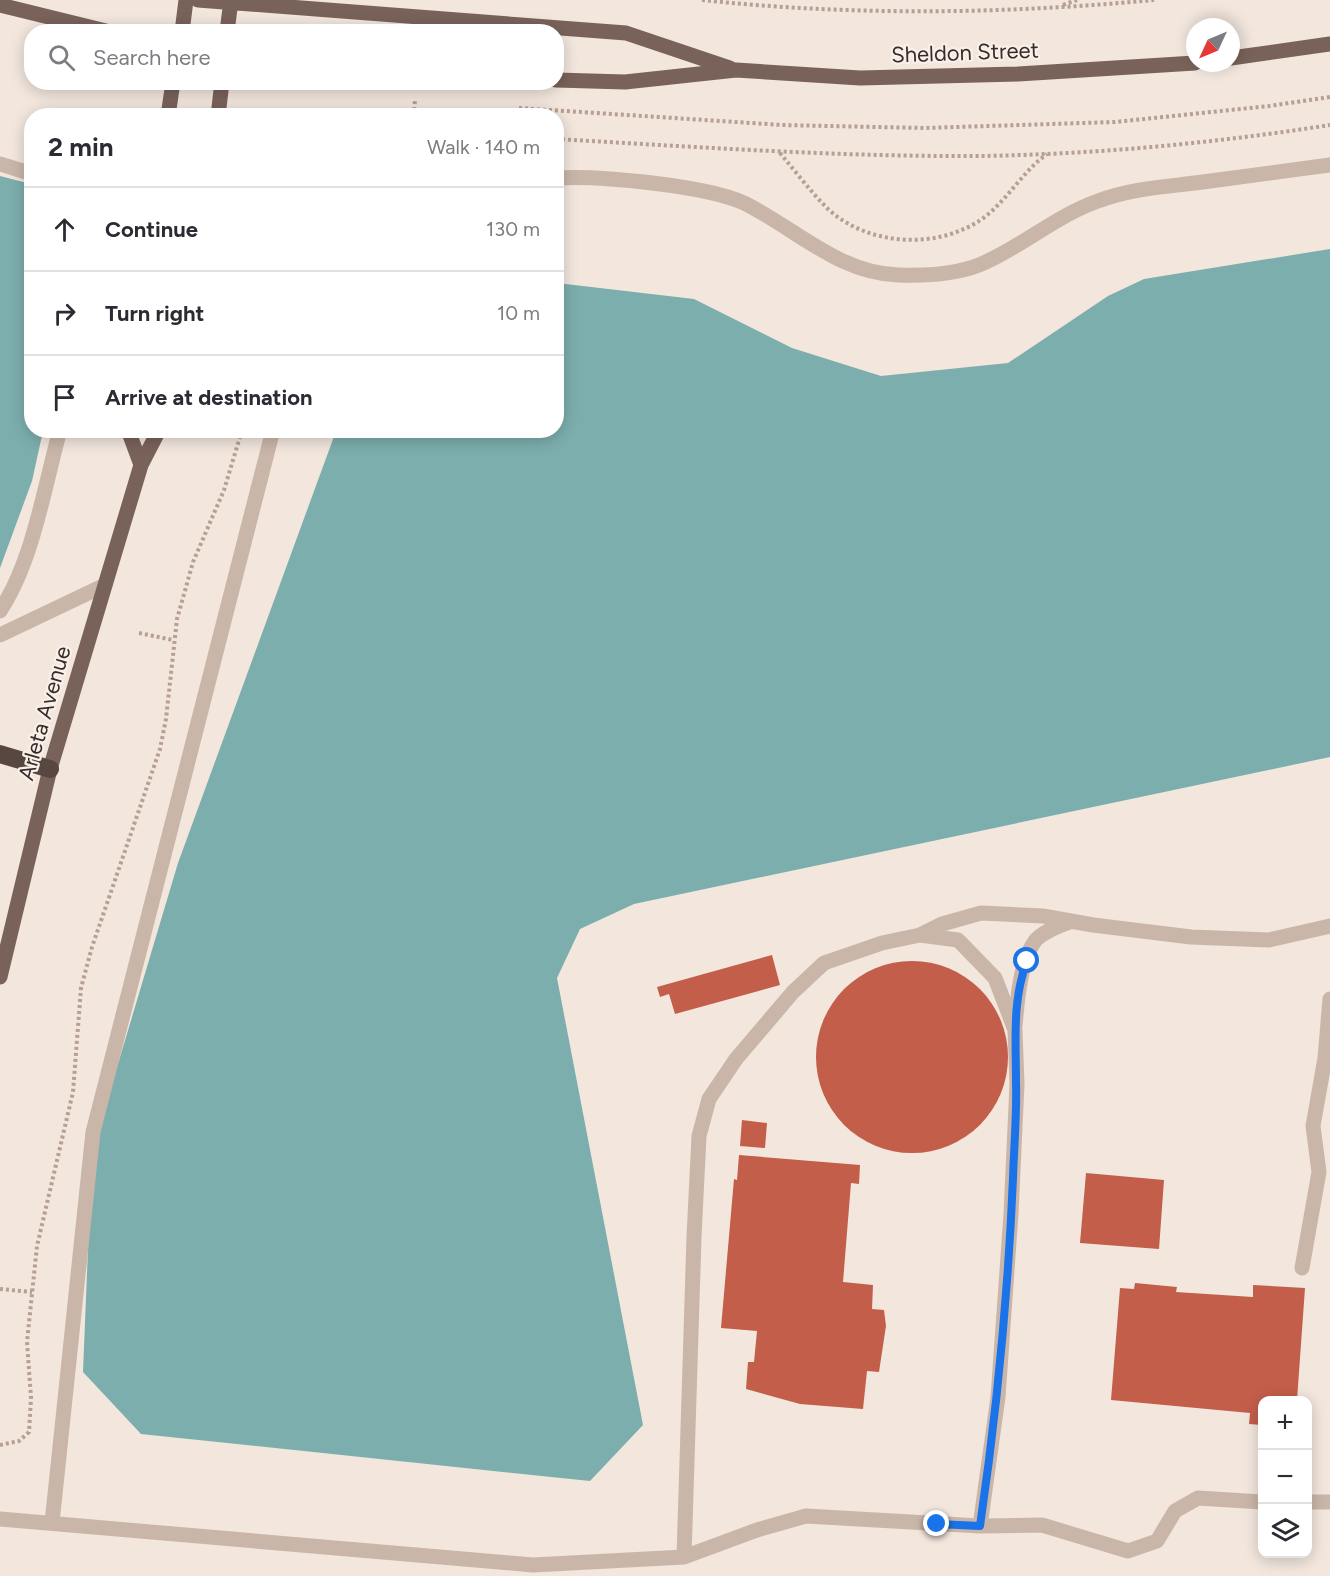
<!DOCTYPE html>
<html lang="en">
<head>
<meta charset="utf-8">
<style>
  :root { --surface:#fff; --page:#f2f2f3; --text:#2b2b33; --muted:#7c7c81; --line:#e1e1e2 }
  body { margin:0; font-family:Figtree,sans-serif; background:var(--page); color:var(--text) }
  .controls { position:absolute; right:18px; bottom:18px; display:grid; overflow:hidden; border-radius:12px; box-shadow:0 3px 15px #0003 }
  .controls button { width:54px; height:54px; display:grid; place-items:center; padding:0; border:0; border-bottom:2px solid var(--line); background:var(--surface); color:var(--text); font:30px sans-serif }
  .compass { position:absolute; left:1186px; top:18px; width:54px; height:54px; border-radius:50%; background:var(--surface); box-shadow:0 3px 15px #0003; rotate:226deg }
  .stop { position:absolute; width:18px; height:18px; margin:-14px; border:4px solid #1a73e8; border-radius:50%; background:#fff }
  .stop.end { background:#1a73e8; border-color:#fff; box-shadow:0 2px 6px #0008 }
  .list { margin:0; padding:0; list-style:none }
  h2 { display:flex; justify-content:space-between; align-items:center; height:78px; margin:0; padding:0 24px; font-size:26px }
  h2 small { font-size:20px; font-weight:400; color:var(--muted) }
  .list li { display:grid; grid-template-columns:39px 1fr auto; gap:18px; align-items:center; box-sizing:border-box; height:84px; padding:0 24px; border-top:2px solid var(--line) }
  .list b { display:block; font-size:22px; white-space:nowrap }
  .list em { font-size:20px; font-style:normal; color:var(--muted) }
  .icon { flex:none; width:33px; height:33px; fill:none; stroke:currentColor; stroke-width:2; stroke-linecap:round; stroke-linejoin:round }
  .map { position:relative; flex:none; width:1330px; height:1576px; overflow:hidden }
  .search { position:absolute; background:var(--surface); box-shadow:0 3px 15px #0003; left:24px; top:24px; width:540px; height:66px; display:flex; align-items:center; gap:15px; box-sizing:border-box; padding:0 21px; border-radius:24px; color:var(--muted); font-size:22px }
  .panel { position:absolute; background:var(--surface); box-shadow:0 3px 15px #0003; left:24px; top:108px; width:540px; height:330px; border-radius:24px }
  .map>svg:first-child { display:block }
  .water { fill:#7caead }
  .building { fill:#c35e4a }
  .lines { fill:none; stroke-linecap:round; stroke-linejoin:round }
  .path { stroke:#b69f93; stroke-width:4; stroke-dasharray:3 3; stroke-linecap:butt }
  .minor { stroke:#cab6a9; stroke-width:15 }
  .major { stroke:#79625a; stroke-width:15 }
  .highway { stroke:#584640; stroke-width:18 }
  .route { stroke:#1a73e8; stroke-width:8 }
  .labels { text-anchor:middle; stroke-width:4.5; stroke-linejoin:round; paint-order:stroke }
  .street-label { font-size:22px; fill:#372c29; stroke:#f9f1e9 }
</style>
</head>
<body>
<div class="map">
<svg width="1330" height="1576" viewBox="0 0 1330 1576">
  <rect width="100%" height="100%" fill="#f2e6dd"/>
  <path class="water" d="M0 176 31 184 32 430 43 431 32 481 0 568Z
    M1330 249V757L634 904 580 929 557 978 643 1425 590 1481 141 1434 83 1372 92 1151 178 863 336 431 556 430 557 283 694 299 792 348 881 376 1008 363 1108 296 1144 279Z"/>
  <path class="building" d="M772 955 780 985 675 1014 669 994 660 997 657 987Z
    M816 1057a96 96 0 1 1 192 0a96 96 0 1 1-192 0Z
    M742 1120 767 1123 765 1148 740 1146Z
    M739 1155 860 1165 859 1184 851 1183 843 1282 873 1285 872 1309 884 1310 886 1326 879 1372 867 1371 863 1409 800 1404 746 1389 748 1362H754L757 1331 721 1328 734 1179 737 1180Z
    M1086 1173 1164 1180 1159 1249 1080 1243Z
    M1135 1283 1177 1287 1176 1292 1253 1297V1285L1305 1288 1297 1400H1262V1425L1249 1424 1250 1413 1111 1400 1120 1288 1134 1289Z"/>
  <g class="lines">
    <path class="path" d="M702 0C852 16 1004 14 1154 0
      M1063 5 1077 0
      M519 108 782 125 924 128 1115 122 1269 106 1330 97
      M414 116 415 99
      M556 139C698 147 840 157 982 156 1099 154 1215 143 1330 125
      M780 153C795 171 811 192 828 209 868 246 937 250 982 219 1007 201 1022 172 1047 154
      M139 633 173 640
      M0 1289 32 1292
      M0 1445 19 1441 29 1432 31 1398 27 1342 37 1246 73 1092 81 988 92 947 160 749 166 719 177 619 193 562 224 490 242 430"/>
    <path class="minor" d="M0 164 32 174
      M556 178C599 175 707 186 744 203 795 228 838 273 898 275 925 276 953 275 979 265 1019 249 1055 216 1098 201 1129 189 1162 187 1195 183 1240 177 1285 171 1330 165
      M0 611C33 561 44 488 60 430
      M0 635 105 585
      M920 935 942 924 981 913 1043 916 1093 925 1191 937 1269 940 1330 926
      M1015 1027C1017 1003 1020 961 1035 941 1043 931 1060 926 1072 921
      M1302 1268 1319 1172 1313 1126 1325 1058 1330 999
      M1308 1502H1330
      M0 1519 533 1565 684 1557 757 1530 806 1516 980 1526 1042 1525 1128 1551 1157 1541 1175 1511 1198 1498 1262 1502
      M52 1523 93 1132 273 430
      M684 1557 694 1237 699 1136 709 1099 736 1059 793 992 824 963 882 943 920 935 958 940 995 978 1015 1030 1017 1084 1011 1214 998 1397 980 1526"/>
    <path class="major" d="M198 0 626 33 730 68
      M0 5 110 32
      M182 32 186 0
      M227 32 231 0
      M1231 58 1330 44
      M556 80 625 82 736 70 860 78 1018 74 1195 63
      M168 116 173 82
      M218 116 222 82
      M128 430 141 465
      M0 977 50 769 141 465 159 430"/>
    <path class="highway" d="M0 754 50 769"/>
  </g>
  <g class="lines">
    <path class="route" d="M937 1524 980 1526C997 1410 1008 1295 1013 1178 1014 1146 1017 1114 1016 1082 1016 1041 1012 1000 1027 961"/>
  </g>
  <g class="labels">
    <g class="street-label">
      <text transform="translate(965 52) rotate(-2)" y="8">Sheldon Street</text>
      <text transform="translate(44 713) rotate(-74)" y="8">Arleta Avenue</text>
    </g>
  </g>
</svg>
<div class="controls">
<button>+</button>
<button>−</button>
<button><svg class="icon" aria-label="layers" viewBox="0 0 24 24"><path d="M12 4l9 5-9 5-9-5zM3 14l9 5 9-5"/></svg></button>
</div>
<svg class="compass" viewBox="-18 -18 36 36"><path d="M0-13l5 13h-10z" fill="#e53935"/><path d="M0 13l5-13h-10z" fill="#7c7c81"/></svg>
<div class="stop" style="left:1027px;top:961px"></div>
<div class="stop end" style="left:937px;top:1524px"></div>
<div class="search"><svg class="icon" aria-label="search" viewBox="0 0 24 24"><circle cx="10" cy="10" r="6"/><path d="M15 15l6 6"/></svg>Search here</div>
<section class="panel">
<h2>2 min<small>Walk · 140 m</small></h2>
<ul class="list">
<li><svg class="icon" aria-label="ahead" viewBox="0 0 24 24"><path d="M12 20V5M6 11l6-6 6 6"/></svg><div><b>Continue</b></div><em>130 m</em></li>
<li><svg class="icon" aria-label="right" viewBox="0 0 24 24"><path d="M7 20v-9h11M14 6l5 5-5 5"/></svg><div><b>Turn right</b></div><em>10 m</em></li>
<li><svg class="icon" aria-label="arrive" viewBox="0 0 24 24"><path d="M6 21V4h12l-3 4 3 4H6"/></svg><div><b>Arrive at destination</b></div></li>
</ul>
</section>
</div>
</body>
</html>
